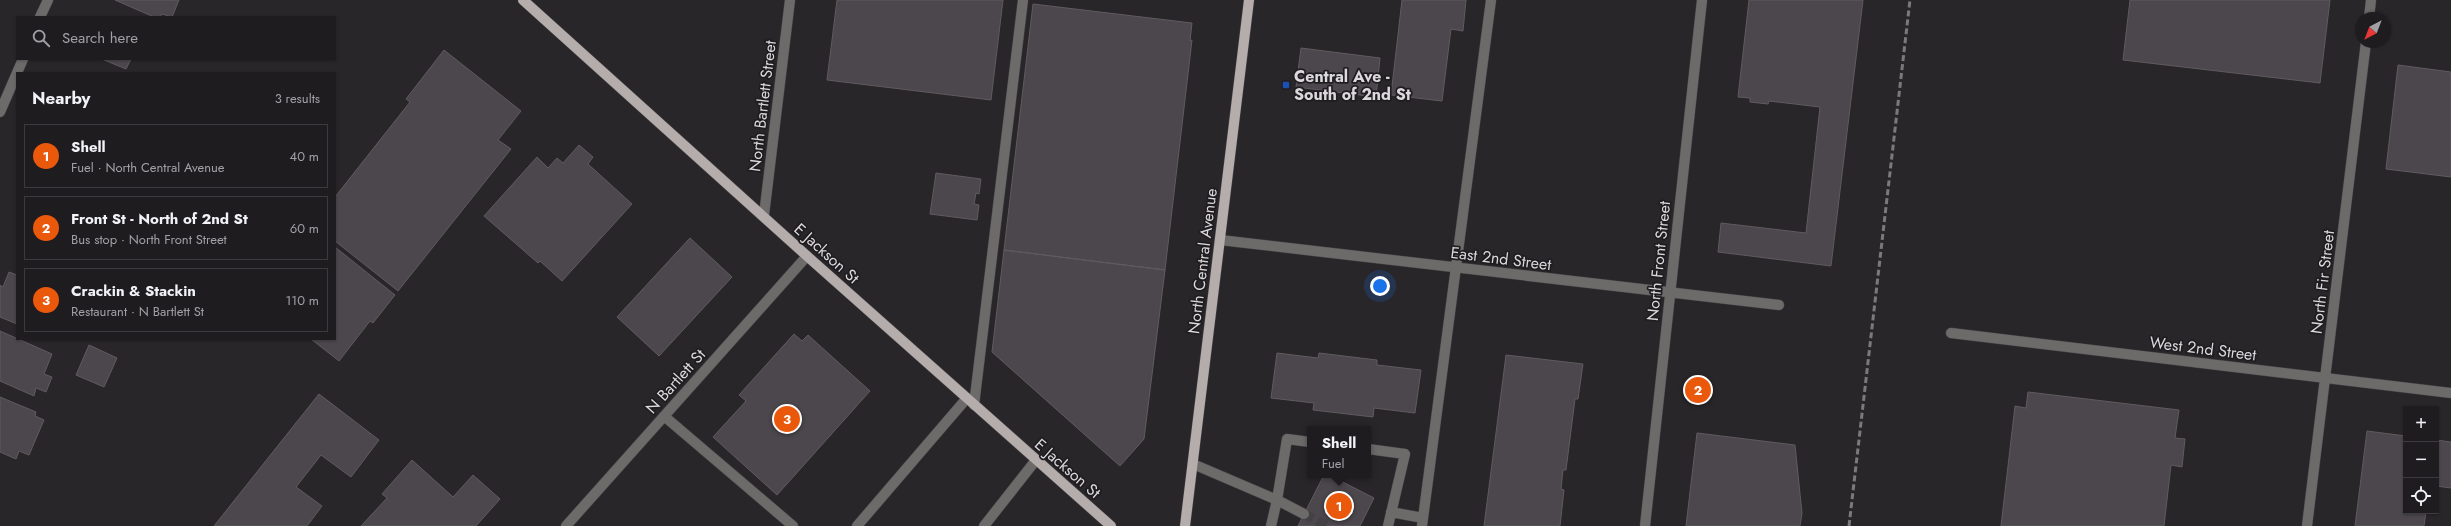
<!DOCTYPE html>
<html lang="en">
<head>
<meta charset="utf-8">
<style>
  :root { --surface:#1f1c20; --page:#272529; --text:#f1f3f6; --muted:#a1a1a5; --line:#3c3a3e; --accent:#ea580c }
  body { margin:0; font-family:Jost,sans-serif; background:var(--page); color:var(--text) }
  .controls { position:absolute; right:12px; bottom:12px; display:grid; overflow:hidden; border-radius:0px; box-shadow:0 1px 3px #0004 }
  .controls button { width:36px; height:36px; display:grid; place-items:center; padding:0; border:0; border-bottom:1px solid var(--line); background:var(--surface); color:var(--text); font:20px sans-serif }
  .compass { position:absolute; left:2355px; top:12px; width:36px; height:36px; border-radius:50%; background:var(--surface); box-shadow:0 1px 3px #0004; rotate:222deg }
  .you { position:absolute; left:1380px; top:286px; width:14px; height:14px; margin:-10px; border:3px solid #fff; border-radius:50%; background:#1a73e8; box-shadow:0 0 0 6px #1a73e833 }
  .badge { display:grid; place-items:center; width:26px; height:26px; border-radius:50%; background:var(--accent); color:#fff; font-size:13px; font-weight:700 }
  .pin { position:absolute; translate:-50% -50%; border:2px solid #fff; box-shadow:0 1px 4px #0006 }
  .popup { position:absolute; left:1307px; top:426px; width:64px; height:52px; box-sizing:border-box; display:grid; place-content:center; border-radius:0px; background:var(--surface); filter:drop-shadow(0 1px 3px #0005); font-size:13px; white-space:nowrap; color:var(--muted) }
  .popup b { font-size:15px; color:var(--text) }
  .popup::after { content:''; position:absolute; left:50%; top:100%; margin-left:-8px; border:8px solid transparent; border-top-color:var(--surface) }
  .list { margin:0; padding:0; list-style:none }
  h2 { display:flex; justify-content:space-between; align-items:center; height:52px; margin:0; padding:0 16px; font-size:17px }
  h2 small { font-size:13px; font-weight:400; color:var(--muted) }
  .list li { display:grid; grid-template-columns:26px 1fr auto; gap:12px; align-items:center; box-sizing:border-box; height:64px; margin:0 8px 8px; padding:0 8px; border:1px solid var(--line); border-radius:0px }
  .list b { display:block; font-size:15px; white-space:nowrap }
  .list p { margin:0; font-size:13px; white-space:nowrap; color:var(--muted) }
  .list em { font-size:13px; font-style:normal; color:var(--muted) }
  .icon { flex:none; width:22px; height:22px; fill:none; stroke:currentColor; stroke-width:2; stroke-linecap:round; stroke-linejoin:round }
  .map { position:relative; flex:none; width:2451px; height:526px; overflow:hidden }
  .search { position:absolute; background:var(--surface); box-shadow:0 1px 3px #0004; left:16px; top:16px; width:320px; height:44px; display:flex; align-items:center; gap:10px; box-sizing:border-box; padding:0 14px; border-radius:0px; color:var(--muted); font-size:15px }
  .panel { position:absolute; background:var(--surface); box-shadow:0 1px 3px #0004; left:16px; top:72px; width:320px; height:268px; border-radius:0px }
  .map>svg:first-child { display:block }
  .building { fill:#4b474c; stroke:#5f5b5f }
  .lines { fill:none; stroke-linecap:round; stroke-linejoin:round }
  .minor-tunnel { stroke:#444145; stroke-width:10; stroke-dasharray:10 5; stroke-linecap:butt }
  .minor-casing { stroke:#454346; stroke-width:11 }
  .major-casing { stroke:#454346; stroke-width:11 }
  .minor { stroke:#6d6a6a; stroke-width:10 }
  .major { stroke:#b4adac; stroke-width:10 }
  .rail { stroke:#7b797c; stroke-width:3; stroke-dasharray:6 3; stroke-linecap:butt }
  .transit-dot { fill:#1a4fb4; stroke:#201d21; stroke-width:1.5 }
  .labels { text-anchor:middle; stroke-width:3.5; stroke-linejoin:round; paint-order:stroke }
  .poi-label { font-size:16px; font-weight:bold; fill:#dbd9dc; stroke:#201d21; text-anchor:start }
  .street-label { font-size:16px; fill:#dbd9dc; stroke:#201d21 }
</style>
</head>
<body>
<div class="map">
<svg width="2451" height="526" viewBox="0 0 2451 526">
  <rect width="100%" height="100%" fill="#29262a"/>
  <path class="building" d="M115 0H179L172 17 162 14 160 17H154Z
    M837 0H1003L991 100 827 80Z
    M1402 0H1466L1463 31 1451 29 1442 101 1391 95Z
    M1749 0H1863L1831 266 1718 252 1721 223 1806 233 1820 107 1769 101 1768 104 1750 102V98L1738 97Z
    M2130 0H2330L2320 83 2123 60Z
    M1033 4 1192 23 1190 41 1192 40 1165 270 1004 250Z
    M1301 48 1380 58 1376 97 1296 87Z
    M444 50 521 111 498 140 511 149 398 291 335 241V197L410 102 406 99Z
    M102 59H131L126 69Z
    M2398 65 2451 72V177L2386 169Z
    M579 145 593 157 588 164 632 204 562 281 540 261 538 263 484 216 537 157 548 168 557 158 563 163Z
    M936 173 981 179 979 194 976 193 974 204 979 205 977 220 930 214Z
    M690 238 732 277 659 356 617 317Z
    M335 247 395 295 373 323 370 321 339 361 311 339H335Z
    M1004 250 1165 270 1144 439 1120 466 992 352Z
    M9 272 17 275V324L0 317V285L3 287Z
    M0 331 52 354 44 374 52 377 46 392 36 388 34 396 0 381Z
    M794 334 802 341 808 335 870 391 777 495 713 437 746 401 739 395Z
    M89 345 117 358 104 387 76 375Z
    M1277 353 1318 358 1319 353 1377 360V365L1421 370 1415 413 1374 408 1373 417 1313 410 1314 403 1271 398Z
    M1506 355 1583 364 1578 399H1575L1566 470H1563L1561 489 1564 490 1560 526H1484Z
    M2028 392 2179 410 2175 438 2185 439 2182 467 2171 465 2164 526H2001L2015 406 2026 408Z
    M319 394 379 440 351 477 321 455 296 487 322 506 307 526H214Z
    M0 397 36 412 35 416 44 420 29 455 19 451 16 459 0 452Z
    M2367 431 2406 436V511H2426L2424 526H2355Z
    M1697 433 1795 445 1802 513 1800 526H1686Z
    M2436 440 2451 442V488L2436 486Z
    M412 460 453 497 473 475 500 499 476 526H361L387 498 382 494Z
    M1324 475H1329L1374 498 1360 526H1298Z"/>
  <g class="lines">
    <path class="minor-tunnel" d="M1304 514 1327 526"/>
    <defs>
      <path id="minor" d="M40 17 48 0
        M2369 18 2371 0
        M0 112 23 59
        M764 215 790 0
        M1220 240 1779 305
        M1951 333 2451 393
        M974 405 1023 0
        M664 416 793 526
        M1368 449 1405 454 1388 526
        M1193 464 1277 500 1271 526
        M1391 512 1423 518
        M1304 514 1277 500 1287 439 1310 442
        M566 526 807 256
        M857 526 967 398
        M984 526 1036 460
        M1422 526 1491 0
        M1645 526 1702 0
        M2307 526 2366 42"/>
      <path id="major" d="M523 0 807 256 1111 526
        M1185 526 1249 0"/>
    </defs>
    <use href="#minor" class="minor-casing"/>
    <use href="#major" class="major-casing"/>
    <use href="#minor" class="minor"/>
    <use href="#major" class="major"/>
    <path class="rail" d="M1849 526 1910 0"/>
  </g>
  <rect class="transit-dot" x="1282" y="81" width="8" height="8" rx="2"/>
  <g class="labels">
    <g class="poi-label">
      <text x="1294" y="82">Central Ave -<tspan x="1294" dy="18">South of 2nd St</tspan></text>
    </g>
    <g class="street-label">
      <text transform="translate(762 106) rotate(-83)" y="6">North Bartlett Street</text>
      <text transform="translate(827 253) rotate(42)" y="6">E Jackson St</text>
      <text transform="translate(1501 258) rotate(7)" y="6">East 2nd Street</text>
      <text transform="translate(1202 261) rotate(-83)" y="6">North Central Avenue</text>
      <text transform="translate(1658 261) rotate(-84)" y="6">North Front Street</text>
      <text transform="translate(2322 282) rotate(-83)" y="6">North Fir Street</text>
      <text transform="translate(2203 348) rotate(7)" y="6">West 2nd Street</text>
      <text transform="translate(675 381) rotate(-48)" y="6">N Bartlett St</text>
      <text transform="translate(1068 468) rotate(41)" y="6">E Jackson St</text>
    </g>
  </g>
</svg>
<div class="controls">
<button>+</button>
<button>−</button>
<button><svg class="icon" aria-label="locate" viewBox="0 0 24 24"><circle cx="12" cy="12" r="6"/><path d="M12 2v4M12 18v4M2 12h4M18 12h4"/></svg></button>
</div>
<svg class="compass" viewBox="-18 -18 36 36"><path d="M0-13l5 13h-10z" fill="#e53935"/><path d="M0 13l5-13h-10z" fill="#a1a1a5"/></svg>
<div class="you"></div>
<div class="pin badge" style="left:1339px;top:506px">1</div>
<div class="popup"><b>Shell</b>Fuel</div>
<div class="pin badge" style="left:1698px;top:390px">2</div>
<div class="pin badge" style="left:787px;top:419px">3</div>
<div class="search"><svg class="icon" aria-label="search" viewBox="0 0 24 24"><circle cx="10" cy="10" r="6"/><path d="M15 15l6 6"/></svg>Search here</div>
<section class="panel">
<h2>Nearby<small>3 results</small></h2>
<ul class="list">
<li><span class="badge">1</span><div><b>Shell</b><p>Fuel · North Central Avenue</p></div><em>40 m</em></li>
<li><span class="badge">2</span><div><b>Front St - North of 2nd St</b><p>Bus stop · North Front Street</p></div><em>60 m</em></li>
<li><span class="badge">3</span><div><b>Crackin &amp; Stackin</b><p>Restaurant · N Bartlett St</p></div><em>110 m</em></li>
</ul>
</section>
</div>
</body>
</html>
